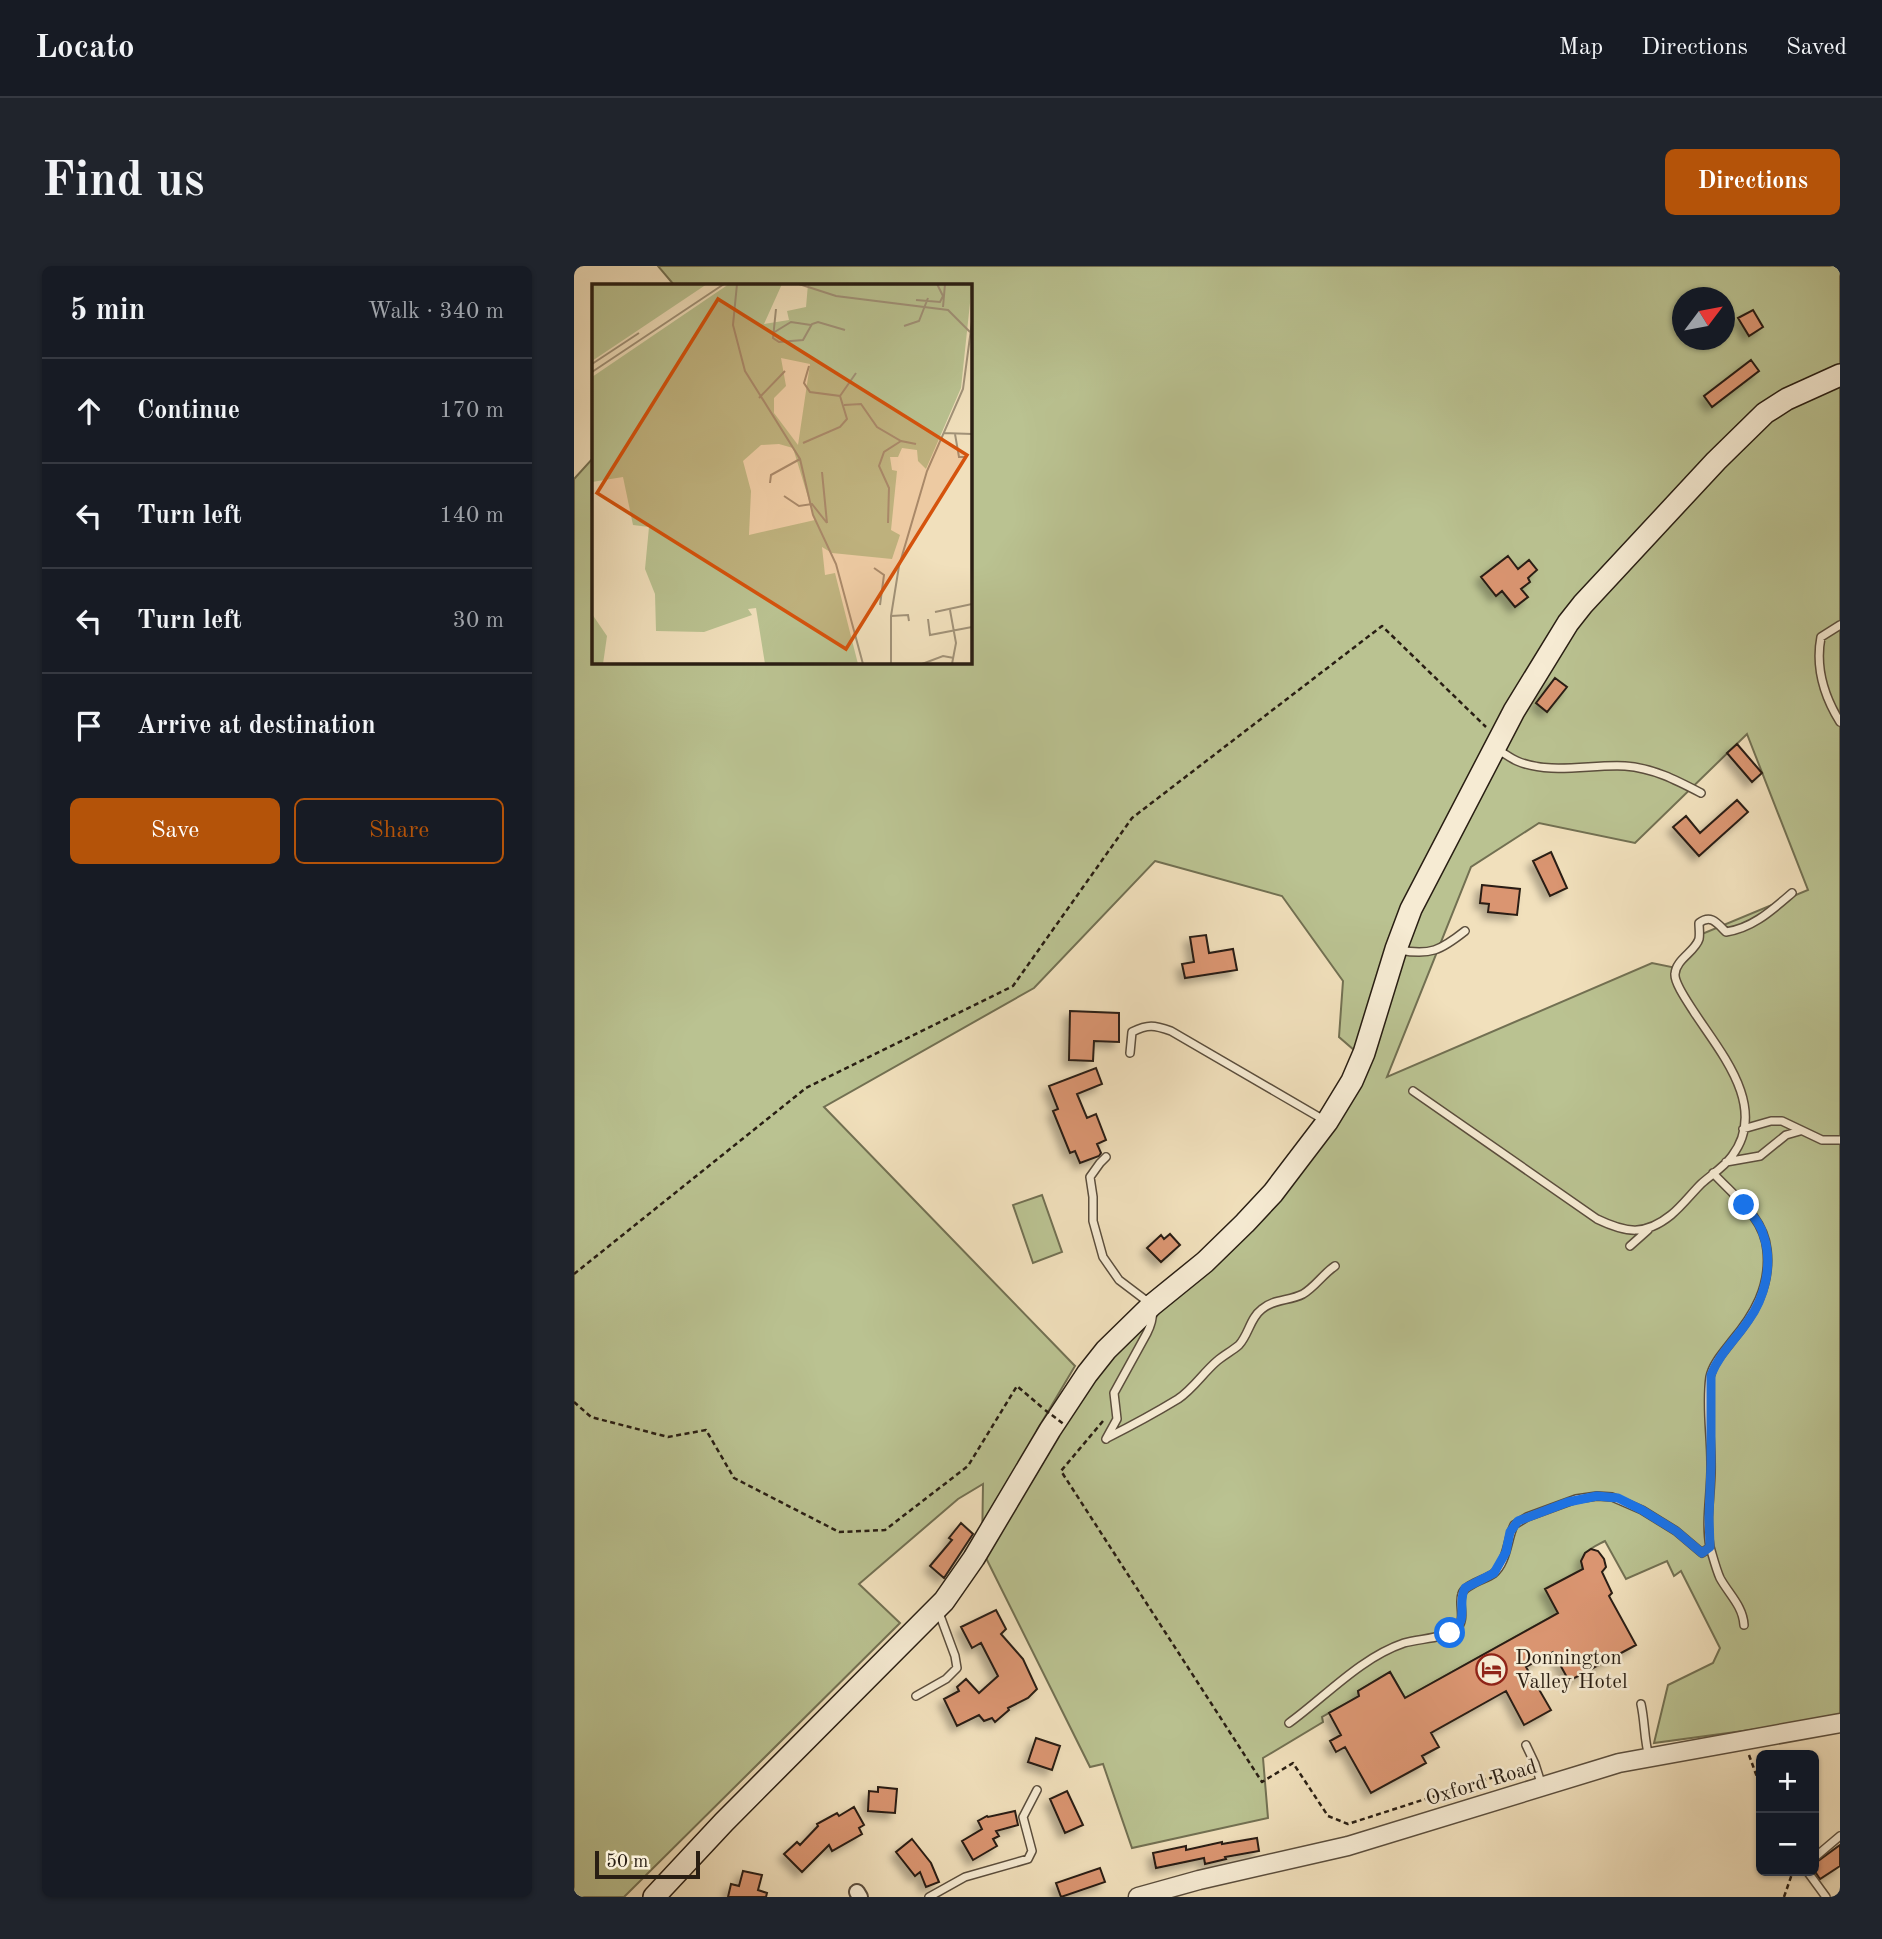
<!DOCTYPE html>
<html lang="en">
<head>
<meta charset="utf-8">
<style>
  :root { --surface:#171b24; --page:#20242c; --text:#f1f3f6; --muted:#9ea1a6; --line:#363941; --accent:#b45309 }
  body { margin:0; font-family:"Old Standard TT",serif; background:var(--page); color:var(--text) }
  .controls { position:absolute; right:21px; bottom:21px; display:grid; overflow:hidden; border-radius:10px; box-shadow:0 2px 5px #0004 }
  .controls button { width:63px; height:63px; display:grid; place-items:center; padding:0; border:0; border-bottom:2px solid var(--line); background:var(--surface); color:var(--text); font:35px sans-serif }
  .compass { position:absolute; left:1098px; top:21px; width:63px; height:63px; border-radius:50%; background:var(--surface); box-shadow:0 2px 5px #0004; rotate:58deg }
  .scale { position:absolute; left:21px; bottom:18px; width:105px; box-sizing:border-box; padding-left:7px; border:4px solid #291e13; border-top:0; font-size:19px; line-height:24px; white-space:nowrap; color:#291e13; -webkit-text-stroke:5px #f6ebd3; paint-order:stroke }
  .stop { position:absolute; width:21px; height:21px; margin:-16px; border:5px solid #1a73e8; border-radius:50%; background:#fff }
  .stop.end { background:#1a73e8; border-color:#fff; box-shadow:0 2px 7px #0008 }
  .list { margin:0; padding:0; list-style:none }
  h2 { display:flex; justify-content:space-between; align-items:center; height:91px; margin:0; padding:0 28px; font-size:30px }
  h2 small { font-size:23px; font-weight:400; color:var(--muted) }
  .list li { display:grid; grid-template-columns:46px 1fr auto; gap:21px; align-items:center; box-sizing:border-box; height:105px; padding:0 28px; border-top:2px solid var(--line) }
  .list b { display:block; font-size:26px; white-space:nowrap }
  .list em { font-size:23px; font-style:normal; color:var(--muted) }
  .actions { display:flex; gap:14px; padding:21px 28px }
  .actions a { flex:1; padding:16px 0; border:2px solid var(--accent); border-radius:10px; text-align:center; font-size:24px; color:var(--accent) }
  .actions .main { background:var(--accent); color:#fff }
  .icon { flex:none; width:38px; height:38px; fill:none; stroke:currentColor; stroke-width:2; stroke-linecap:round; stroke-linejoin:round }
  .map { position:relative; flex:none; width:1266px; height:1631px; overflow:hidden; border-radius:10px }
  header { display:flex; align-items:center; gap:42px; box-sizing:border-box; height:98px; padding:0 35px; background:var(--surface); border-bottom:2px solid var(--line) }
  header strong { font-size:33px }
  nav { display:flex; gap:38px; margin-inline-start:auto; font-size:24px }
  .intro { display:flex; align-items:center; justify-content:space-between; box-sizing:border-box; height:168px; padding:0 42px }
  h1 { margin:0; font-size:49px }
  .button { padding:18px 32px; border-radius:10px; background:var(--accent); color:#fff; font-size:24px; font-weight:700 }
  main { display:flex; gap:42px; padding:0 42px }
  aside { flex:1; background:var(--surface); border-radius:10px; box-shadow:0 2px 5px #0004 }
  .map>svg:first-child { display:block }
  .green { fill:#bac291; stroke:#727052; stroke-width:2; fill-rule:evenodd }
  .building { fill:#da9571; stroke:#291e13; stroke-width:2; filter:url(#shadow) }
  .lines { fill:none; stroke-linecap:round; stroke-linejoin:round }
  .service-casing { stroke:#5b4e3d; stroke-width:10 }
  .minor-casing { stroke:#5b4e3d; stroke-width:18 }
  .tertiary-casing { stroke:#5b4e3d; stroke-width:21 }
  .secondary-casing { stroke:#291e13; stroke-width:24 }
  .path { stroke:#291e13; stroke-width:2.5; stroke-dasharray:5 3.5; stroke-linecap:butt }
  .service { stroke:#f6ebd3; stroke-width:7 }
  .minor { stroke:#f6ebd3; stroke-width:14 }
  .tertiary { stroke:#f6ebd3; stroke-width:18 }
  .secondary { stroke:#f6ebd3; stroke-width:21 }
  .path-bridge { stroke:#291e13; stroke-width:2.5; stroke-dasharray:5 3.5; stroke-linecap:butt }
  .route { stroke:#1a73e8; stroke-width:9 }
  .labels { text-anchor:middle; stroke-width:5; stroke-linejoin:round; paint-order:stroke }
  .poi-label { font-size:21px; fill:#291e13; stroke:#f6ebd3; text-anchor:start }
  .street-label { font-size:21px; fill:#291e13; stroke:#f6ebd3 }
  .inset-road { fill:none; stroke:#a19278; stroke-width:2 }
  .view { fill:#d5530d; fill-opacity:0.15; stroke:#d5530d; stroke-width:3.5 }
  .inset-edge { fill:none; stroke:#291e13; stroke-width:3.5 }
</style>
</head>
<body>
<header>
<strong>Locato</strong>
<nav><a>Map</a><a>Directions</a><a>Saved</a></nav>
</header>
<div class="intro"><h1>Find us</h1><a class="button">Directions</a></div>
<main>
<aside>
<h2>5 min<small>Walk · 340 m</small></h2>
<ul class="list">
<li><svg class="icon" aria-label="ahead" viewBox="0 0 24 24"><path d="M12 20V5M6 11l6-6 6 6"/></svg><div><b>Continue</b></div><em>170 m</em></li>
<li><svg class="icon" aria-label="left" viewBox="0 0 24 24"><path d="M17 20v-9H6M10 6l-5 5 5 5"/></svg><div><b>Turn left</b></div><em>140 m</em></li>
<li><svg class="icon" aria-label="left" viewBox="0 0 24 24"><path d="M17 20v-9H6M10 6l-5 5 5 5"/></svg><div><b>Turn left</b></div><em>30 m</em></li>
<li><svg class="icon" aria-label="arrive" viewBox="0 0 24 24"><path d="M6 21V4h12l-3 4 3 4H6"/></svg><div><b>Arrive at destination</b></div></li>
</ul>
<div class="actions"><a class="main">Save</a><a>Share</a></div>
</aside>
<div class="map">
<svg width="1266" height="1631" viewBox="0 0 1266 1631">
  <defs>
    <filter id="shadow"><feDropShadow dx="-5.5" dy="5.5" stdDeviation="3.5" flood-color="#0004"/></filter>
  </defs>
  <rect width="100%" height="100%" fill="#f1e0bc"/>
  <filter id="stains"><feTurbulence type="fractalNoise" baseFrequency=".00286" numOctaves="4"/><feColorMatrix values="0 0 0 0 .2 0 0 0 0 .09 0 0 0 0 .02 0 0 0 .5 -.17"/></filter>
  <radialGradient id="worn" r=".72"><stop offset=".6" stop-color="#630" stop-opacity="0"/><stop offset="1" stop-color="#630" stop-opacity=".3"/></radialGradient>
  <path class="green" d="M84 0H1266V1452L1080 1477 1094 1419 1139 1397 1146 1382 1107 1305 1100 1310 1093 1295 1052 1313 1031 1275C1018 1282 1005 1286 1009 1303L984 1347 831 1432 816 1406 784 1425 785 1430 748 1451 749 1456 689 1492 694 1552 558 1582 529 1498 516 1501 408 1284 409 1218 384 1233 285 1318 326 1357 50 1631H0V213L19 192V396H396V19H100ZM1108 32H1150V74H1108ZM1173 468 1234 624 1123 670 1102 702 1078 697 813 811 897 601 965 557 1061 577ZM581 595 708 630 769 715 765 771 788 791 652 977 513 1108 474 1176 463 1164 501 1100 250 841 460 722Z
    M468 929 488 986 459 997 439 939Z"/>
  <path class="building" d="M1179 44 1189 61 1175 70 1164 52Z
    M1177 94 1185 105 1138 141 1130 130Z
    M934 290 944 303 955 294 963 304 954 312 956 316 947 323 954 331 941 341 928 325 922 330 907 311Z
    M981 412 993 421 973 446 962 437Z
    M1163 478 1188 507 1178 516 1153 487Z
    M1163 534 1174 546 1125 590 1099 561 1112 550 1126 567Z
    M977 586 993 622 976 630 959 595Z
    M908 619 946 623 943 649 914 646 915 638 906 637Z
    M632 669 635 687 659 683 663 704 611 712 608 698 620 696 616 671Z
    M496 745 545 747V776L520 775 519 795 495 794Z
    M522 802 528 818 503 828 513 852 522 848 532 874 523 878 527 887 525 890 506 897 501 885 496 887 479 845 484 843 475 820Z
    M596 968 606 979 587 996 573 982 587 969 590 973Z
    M387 1257 399 1268 370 1312 356 1300 378 1274 375 1272Z
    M1017 1283 1024 1285 1030 1293 1032 1301 1028 1306 1038 1327 1035 1330 1062 1379 995 1415 979 1386 952 1401 977 1444 950 1459 932 1425 857 1467 865 1481 848 1490 852 1497 797 1527 771 1481 762 1486 756 1475 767 1469 755 1447 785 1430 784 1425 816 1406 831 1432 984 1347 971 1323 1009 1303 1007 1295 1011 1287Z
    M422 1344 432 1363 427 1368 449 1393 463 1423 454 1432 434 1442 435 1444 421 1456 418 1452 410 1455 405 1449 383 1460 370 1433 385 1425 383 1421 392 1413 405 1427 424 1410 407 1377 398 1382 387 1361Z
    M462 1472 486 1480 478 1504 454 1496Z
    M304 1521 323 1523 321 1547 294 1545 295 1525 304 1526Z
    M493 1525 509 1559 491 1567 476 1533Z
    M280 1541 290 1559 285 1562 288 1568 258 1585 255 1579 228 1606 210 1588 223 1576 226 1579 244 1560 243 1558 263 1547 265 1550Z
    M441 1545 444 1559 422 1565 425 1570 419 1573 423 1580 399 1594 388 1575 408 1563 404 1555 413 1550 414 1551Z
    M683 1572 685 1585 651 1591 652 1593 631 1598 630 1592 582 1602 579 1587 612 1580V1584L648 1576V1578Z
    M338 1573 357 1597 365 1616 352 1621 346 1606 341 1610 322 1586Z
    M1266 1579V1600L1246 1613 1240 1604V1598Z
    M526 1602 531 1616 487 1631 482 1617Z
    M169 1605 188 1609 184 1624 193 1627 192 1631H154L157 1618 165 1620Z"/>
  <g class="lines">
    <defs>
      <path id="service" d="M1266 359 1247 371C1241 402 1250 430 1266 456
        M924 484C930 487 936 492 943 495 975 509 1017 498 1051 500 1079 502 1102 514 1127 527
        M826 684C856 690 867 684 891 665
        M556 787 558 766C574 758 580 759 597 765L750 854
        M839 825 1023 953C1052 967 1071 970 1097 949 1108 940 1117 928 1127 918 1137 909 1150 901 1158 890 1195 841 1146 786 1120 746 1115 738 1100 717 1101 708 1102 693 1121 686 1125 673 1126 668 1125 662 1125 657 1137 648 1143 657 1152 666 1179 662 1198 644 1218 627
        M1169 863 1197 855H1208L1248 874H1266
        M1152 896 1186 890 1212 869 1226 865
        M1139 907C1160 930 1190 951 1193 984 1197 1020 1180 1049 1158 1075 1150 1086 1139 1097 1136 1111 1132 1139 1137 1169 1137 1196 1138 1224 1131 1254 1136 1281 1139 1291 1142 1303 1146 1312 1154 1327 1169 1340 1170 1359
        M1056 980 1074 964
        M533 1172C557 1160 581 1147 604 1133 619 1123 629 1107 643 1095 650 1089 658 1085 665 1079 675 1068 676 1052 688 1043 699 1033 716 1035 729 1028 741 1021 749 1008 761 1000
        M532 1173 543 1153 540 1127 573 1067C578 1057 580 1049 578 1039L545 1014 529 991 519 955V931L516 911 526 897 532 891
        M342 1430 372 1413 383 1402 381 1390 364 1344
        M1067 1438C1071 1456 1070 1473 1075 1491
        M715 1457C751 1431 786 1392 830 1377 843 1373 872 1372 882 1364 893 1353 884 1339 888 1328 890 1319 912 1313 919 1308 933 1297 933 1274 940 1259L953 1251 1002 1233 1023 1230 1038 1231 1068 1244 1102 1265 1128 1287 1136 1281
        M952 1479 961 1498 968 1520
        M1240 1592 1266 1570
        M1233 1605 1252 1631
        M355 1631 391 1611 454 1593 458 1585 449 1551 463 1524"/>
      <path id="minor" d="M283 1626 286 1631"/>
      <path id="tertiary" d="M564 1631 625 1614 774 1580 1045 1497 1266 1457"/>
      <path id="secondary" d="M80 1631 150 1556 370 1335 400 1292 476 1164 513 1108 532 1084 578 1039 631 996 671 957 699 927 753 856 778 815 790 787 822 683 837 643 940 445 994 357 1009 338 1142 195 1191 147 1213 133 1266 109"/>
    </defs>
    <use href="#service" class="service-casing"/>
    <use href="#minor" class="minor-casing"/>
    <use href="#tertiary" class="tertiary-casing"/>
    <use href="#secondary" class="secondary-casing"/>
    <path class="path" d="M0 1008 232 822 439 720 558 552 808 360 912 461
      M0 1136 17 1151 94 1171 132 1164 160 1212 265 1266 311 1264 394 1200 443 1120 470 1143
      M529 1155 487 1205 688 1516 719 1497 754 1550 774 1558 951 1501
      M1175 1489 1187 1522
      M1210 1631 1219 1605"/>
    <use href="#service" class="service"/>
    <use href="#minor" class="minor"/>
    <use href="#tertiary" class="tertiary"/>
    <use href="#secondary" class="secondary"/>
    <path class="path-bridge" d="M471 1144 491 1159"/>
  </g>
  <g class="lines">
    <path class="route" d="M876 1367C897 1354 882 1339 891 1322L920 1307 932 1286 936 1266 944 1255 994 1236 1023 1230 1044 1232 1068 1244 1102 1265 1128 1287 1136 1281 1135 1251 1137 1199V1109C1145 1088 1162 1073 1174 1055 1191 1032 1199 998 1190 971 1187 958 1178 949 1170 939"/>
  </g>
  <defs>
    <symbol id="hotel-ring" viewBox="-11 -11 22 22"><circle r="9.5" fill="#f6ebd3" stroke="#8f2418" stroke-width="1.5"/><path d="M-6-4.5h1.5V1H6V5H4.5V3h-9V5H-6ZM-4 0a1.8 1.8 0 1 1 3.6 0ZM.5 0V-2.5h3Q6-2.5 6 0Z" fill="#8f2418"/></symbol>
  </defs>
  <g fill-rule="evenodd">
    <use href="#hotel-ring" x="900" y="1386" width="35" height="35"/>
  </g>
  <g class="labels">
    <g class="poi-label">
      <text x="941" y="1398">Donnington<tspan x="941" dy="24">Valley Hotel</tspan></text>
    </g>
    <g class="street-label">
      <text transform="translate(907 1516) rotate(-17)" y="7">Oxford Road</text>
    </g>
  </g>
  <g transform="translate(18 18)">
    <rect width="380" height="380" fill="#f1e0bc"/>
    <path d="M0 0H115L0 77ZM137 0H190L172 40 197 36 195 27 214 23 216 0H380L369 104 334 185 326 177 325 166 310 164 306 173H298L300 186 305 187 299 246 308 251 300 275 240 269 230 263 233 291 243 289 266 380H173L164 324 156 325 160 331 112 348 64 347 63 310 53 285 57 243 41 241 31 193 0 198V93ZM189 74 218 80 206 161 182 129V114L194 102ZM187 160 201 164 223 236 157 251 159 207 151 177 169 161ZM0 330 15 352 11 380H0Z" fill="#bac291" fill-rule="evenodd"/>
    <path class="inset-road" d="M145 0 141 41 153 87 208 175 221 231 244 280 271 380M207 0 244 12 356 26 378 48M324 16 348 18 351 12 345 0M351 23 353 0M184 25 181 54 187 58 211 56 220 40 226 38 253 46M312 42 327 37 336 14M181 49 199 38 219 41M0 80 47 49M0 88 132 0M248 112 264 89M167 114 193 87M252 121 269 120 285 143 309 157 324 160M351 149 380 150M363 150 367 173H375M211 159 248 143 255 135 248 112 218 108 212 99 217 82M230 188 235 239M178 199 179 191 208 175M192 212 207 222 220 220 235 239M296 239 297 204 287 182 292 168 309 157M282 284 292 291 288 321M358 326 364 359 360 380M343 328 380 320M299 332 316 331 317 337M336 335 338 351 380 343M299 380V332L307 282 335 187 371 105 380 38M330 380 351 372 362 374"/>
    <path class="view" d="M126 15 375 171 254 365 5 209Z"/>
    <rect width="380" height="380" class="inset-edge"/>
  </g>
  <rect width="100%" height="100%" filter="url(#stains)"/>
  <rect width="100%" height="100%" fill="url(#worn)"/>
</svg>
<div class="controls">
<button>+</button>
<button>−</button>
</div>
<svg class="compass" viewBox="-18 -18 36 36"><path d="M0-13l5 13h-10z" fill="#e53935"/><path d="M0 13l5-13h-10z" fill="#9ea1a6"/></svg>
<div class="scale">50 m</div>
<div class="stop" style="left:876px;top:1367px"></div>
<div class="stop end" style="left:1170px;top:939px"></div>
</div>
</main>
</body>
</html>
